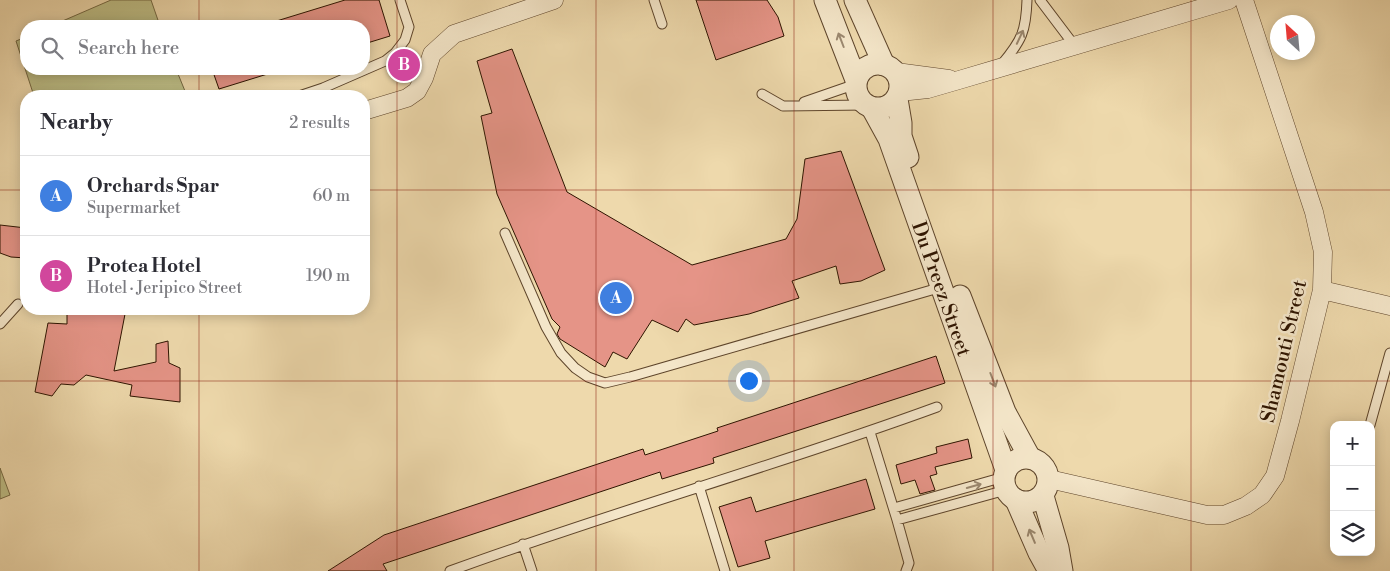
<!DOCTYPE html>
<html lang="en">
<head>
<meta charset="utf-8">
<style>
  :root { --surface:#fff; --page:#f7f7f7; --text:#2b2b33; --muted:#7c7c81; --line:#e1e1e2; --accent:#8f2418 }
  body { margin:0; font-family:"Libre Bodoni",serif; background:var(--page); color:var(--text) }
  .controls { position:absolute; right:15px; bottom:15px; display:grid; overflow:hidden; border-radius:10px; box-shadow:0 2px 12px #0003 }
  .controls button { width:45px; height:45px; display:grid; place-items:center; padding:0; border:0; border-bottom:1px solid var(--line); background:var(--surface); color:var(--text); font:25px sans-serif }
  .compass { position:absolute; left:1270px; top:15px; width:45px; height:45px; border-radius:50%; background:var(--surface); box-shadow:0 2px 12px #0003; rotate:334deg }
  .you { position:absolute; left:748px; top:380px; width:18px; height:18px; margin:-12px; border:4px solid #fff; border-radius:50%; background:#1a73e8; box-shadow:0 0 0 8px #1a73e833 }
  .badge { display:grid; place-items:center; width:32px; height:32px; border-radius:50%; background:var(--accent); color:#fff; font-size:16px; font-weight:700 }
  .pin { position:absolute; translate:-50% -50%; border:2px solid #fff; box-shadow:0 1px 5px #0006 }
  .list { margin:0; padding:0; list-style:none }
  h2 { display:flex; justify-content:space-between; align-items:center; height:65px; margin:0; padding:0 20px; font-size:21px }
  h2 small { font-size:16px; font-weight:400; color:var(--muted) }
  .list li { display:grid; grid-template-columns:32px 1fr auto; gap:15px; align-items:center; box-sizing:border-box; height:80px; padding:0 20px; border-top:1px solid var(--line) }
  .list b { display:block; font-size:19px; white-space:nowrap }
  .list p { margin:0; font-size:16px; white-space:nowrap; color:var(--muted) }
  .list em { font-size:16px; font-style:normal; color:var(--muted) }
  .icon { flex:none; width:28px; height:28px; fill:none; stroke:currentColor; stroke-width:2; stroke-linecap:round; stroke-linejoin:round }
  .map { position:relative; flex:none; width:1390px; height:571px; overflow:hidden }
  .search { position:absolute; background:var(--surface); box-shadow:0 2px 12px #0003; left:20px; top:20px; width:350px; height:55px; display:flex; align-items:center; gap:12px; box-sizing:border-box; padding:0 18px; border-radius:20px; color:var(--muted); font-size:19px }
  .panel { position:absolute; background:var(--surface); box-shadow:0 2px 12px #0003; left:20px; top:90px; width:350px; height:225px; border-radius:20px }
  .map>svg:first-child { display:block }
  .green { fill:#bebe86; stroke:#766943 }
  .building { fill:#e59487; stroke:#2e1400 }
  .lines { fill:none; stroke-linecap:round; stroke-linejoin:round }
  .service-casing { stroke:#5e452b; stroke-width:11 }
  .minor-casing { stroke:#5e452b; stroke-width:19 }
  .tertiary-casing { stroke:#5e452b; stroke-width:23 }
  .service { stroke:#f4e6c9; stroke-width:9 }
  .minor { stroke:#f4e6c9; stroke-width:18 }
  .tertiary { stroke:#f4e6c9; stroke-width:21 }
  .oneway { stroke:#9b886f }
  .grid { fill:none; stroke:#8f2418; stroke-width:1; stroke-opacity:0.55 }
  .labels { text-anchor:middle; stroke-width:5; stroke-linejoin:round; paint-order:stroke }
  .street-label { font-size:20px; fill:#2e1400; stroke:#f4e6c9 }
</style>
</head>
<body>
<div class="map">
<svg width="1390" height="571" viewBox="0 0 1390 571">
  <rect width="100%" height="100%" fill="#eed9ac"/>
  <filter id="stains"><feTurbulence type="fractalNoise" baseFrequency=".004" numOctaves="4"/><feColorMatrix values="0 0 0 0 .2 0 0 0 0 .09 0 0 0 0 .02 0 0 0 .5 -.17"/></filter>
  <radialGradient id="worn" r=".72"><stop offset=".6" stop-color="#630" stop-opacity="0"/><stop offset="1" stop-color="#630" stop-opacity=".3"/></radialGradient>
  <path class="green" d="M111 0H151L160 26H51Z
    M26 37V69H176L187 96H34L16 41Z
    M0 468 10 495 0 499Z"/>
  <path class="building" d="M345 0H379L390 36 364 44V26H271L270 23Z
    M696 0H767L778 17 784 36 716 60Z
    M512 49 567 192 692 265 786 239 797 219 805 159 841 151 885 270 861 281 840 284 836 266 792 281 799 298 749 314 694 325 686 319 678 332 652 320 627 359 613 352 605 367 560 339 557 334 560 327 552 319 497 194 481 116 492 113 477 61Z
    M212 69H274V72L219 89Z
    M0 225 26 228V258L11 257 0 253Z
    M67 309H126L114 371 156 362V344L168 341 169 363 180 368V402L130 396 132 385 86 375 74 385 61 384 52 396 35 392 48 323 67 324Z
    M936 356 945 383 713 458 714 463 662 479 660 472 383 564 387 571H328L384 535 643 449 645 455 718 431 717 428Z
    M968 439 972 458 935 467 937 474 930 476 935 490 920 494 915 480 901 484 896 465 937 453 936 447Z
    M866 479 875 509 765 541 770 558 738 567 719 507 751 497 756 512Z"/>
  <g class="lines">
    <defs>
      <path id="service" d="M654 0 662 24
        M1040 0 1074 45
        M1002 64C1022 40 1026 31 1027 0
        M762 94 783 106 866 105
        M299 96 323 88 385 61 395 53 405 40 409 27 400 0
        M804 102 856 84
        M505 233 546 327 561 353 575 368 588 377 605 383 630 377 942 287
        M0 324 18 304
        M1370 425 1390 353
        M870 432 897 520 909 563 906 571
        M699 486 725 571
        M894 508 1004 477
        M897 520 1006 490
        M523 544 532 571
        M450 571C611 512 776 466 937 407"/>
      <path id="minor" d="M896 72 949 79
        M900 92 928 89 959 80 1229 0
        M364 111 407 98 417 91 424 78 432 54 454 34 554 0
        M1322 290 1390 306
        M1049 479 1207 515H1224L1246 506 1262 495 1275 476 1290 421 1322 290 1323 252 1314 212 1244 0"/>
      <g id="tertiary">
        <path d="M825 0 856 80"/>
        <path d="M855 0 884 65"/>
        <circle cx="878" cy="86" r="22"/>
        <path d="M897 99 901 123V136L908 157"/>
        <path id="s1" d="M872 108 889 139 1006 470"/>
        <path d="M960 296 1005 412 1030 458"/>
        <circle cx="1026" cy="480" r="22"/>
        <path d="M1043 496 1058 548 1062 571"/>
        <path d="M1016 500 1039 553 1049 571"/>
      </g>
    </defs>
    <use href="#service" class="service-casing"/>
    <use href="#minor" class="minor-casing"/>
    <use href="#tertiary" class="tertiary-casing"/>
    <use href="#service" class="service"/>
    <use href="#minor" class="minor"/>
    <use href="#tertiary" class="tertiary"/>
  </g>
  <defs><path id="oneway-shaft" d="M-6 0H5M1.5-3L5.5 0L1.5 3" fill="none" stroke-width="1.6" stroke-linecap="round" stroke-linejoin="round" transform="scale(1.25)"/></defs>
  <g class="oneway">
    <use href="#oneway-shaft" transform="translate(1020 37) rotate(-65)"/>
    <use href="#oneway-shaft" transform="translate(841 40) rotate(-111)"/>
    <use href="#oneway-shaft" transform="translate(993 380) rotate(69)"/>
    <use href="#oneway-shaft" transform="translate(974 486) rotate(-16)"/>
    <use href="#oneway-shaft" transform="translate(1032 536) rotate(-113)"/>
  </g>
  <path class="grid" d="M199 0V26M397 0V571M596 0V571M794 0V571M993 0V571M1191 0V571M199 69V96M0 190H26M364 190H1390M199 309V571M0 381H1390"/>
  <g class="labels">
    <g class="street-label">
      <text dy="7" stroke="none"><textPath href="#s1" startOffset="194">Du Preez Street</textPath></text>
      <text transform="translate(1283 351) rotate(-77)" y="7">Shamouti Street</text>
    </g>
  </g>
  <rect width="100%" height="100%" filter="url(#stains)"/>
  <rect width="100%" height="100%" fill="url(#worn)"/>
</svg>
<div class="controls">
<button>+</button>
<button>−</button>
<button><svg class="icon" aria-label="layers" viewBox="0 0 24 24"><path d="M12 4l9 5-9 5-9-5zM3 14l9 5 9-5"/></svg></button>
</div>
<svg class="compass" viewBox="-18 -18 36 36"><path d="M0-13l5 13h-10z" fill="#e53935"/><path d="M0 13l5-13h-10z" fill="#7c7c81"/></svg>
<div class="you"></div>
<div class="pin badge" style="left:616px;top:298px;background:#3f7fe0">A</div>
<div class="pin badge" style="left:404px;top:65px;background:#d1479c">B</div>
<div class="search"><svg class="icon" aria-label="search" viewBox="0 0 24 24"><circle cx="10" cy="10" r="6"/><path d="M15 15l6 6"/></svg>Search here</div>
<section class="panel">
<h2>Nearby<small>2 results</small></h2>
<ul class="list">
<li><span class="badge" style="background:#3f7fe0">A</span><div><b>Orchards Spar</b><p>Supermarket</p></div><em>60 m</em></li>
<li><span class="badge" style="background:#d1479c">B</span><div><b>Protea Hotel</b><p>Hotel · Jeripico Street</p></div><em>190 m</em></li>
</ul>
</section>
</div>
</body>
</html>
